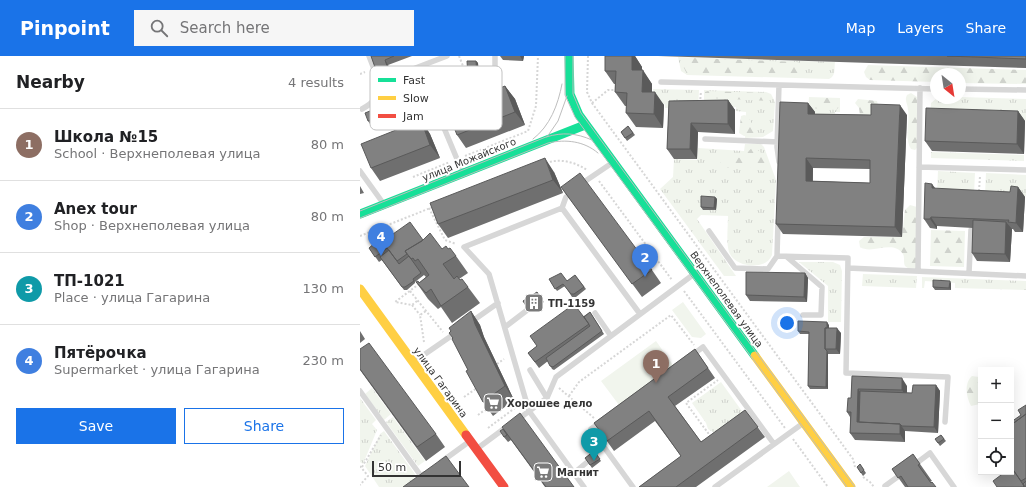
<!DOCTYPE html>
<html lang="en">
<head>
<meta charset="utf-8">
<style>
  :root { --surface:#fff; --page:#f6f6f6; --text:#202124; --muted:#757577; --line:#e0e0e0; --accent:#1a73e8 }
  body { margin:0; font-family:"DejaVu Sans",sans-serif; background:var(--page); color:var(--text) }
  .controls { position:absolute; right:12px; bottom:12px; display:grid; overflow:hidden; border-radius:0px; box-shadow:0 4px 16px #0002 }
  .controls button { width:36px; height:36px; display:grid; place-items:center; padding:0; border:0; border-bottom:1px solid var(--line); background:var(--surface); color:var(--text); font:20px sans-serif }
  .compass { position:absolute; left:570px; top:12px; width:36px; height:36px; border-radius:50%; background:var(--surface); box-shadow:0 4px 16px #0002; rotate:150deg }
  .scale { position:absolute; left:12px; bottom:10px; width:89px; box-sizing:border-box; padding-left:4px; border:2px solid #333; border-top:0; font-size:11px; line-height:14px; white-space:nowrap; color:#333; -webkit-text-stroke:3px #fff; paint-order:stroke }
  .you { position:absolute; left:427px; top:267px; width:14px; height:14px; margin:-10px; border:3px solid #fff; border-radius:50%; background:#1a73e8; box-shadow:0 0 0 6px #1a73e833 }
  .badge { display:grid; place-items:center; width:26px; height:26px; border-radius:50%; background:var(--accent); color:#fff; font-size:13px; font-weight:700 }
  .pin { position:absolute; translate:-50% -33px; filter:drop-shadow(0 1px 2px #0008) }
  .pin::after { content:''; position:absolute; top:21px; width:14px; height:12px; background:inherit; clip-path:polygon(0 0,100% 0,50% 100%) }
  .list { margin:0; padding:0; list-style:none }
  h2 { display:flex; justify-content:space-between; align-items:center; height:52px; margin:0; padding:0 16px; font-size:17px }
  h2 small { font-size:13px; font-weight:400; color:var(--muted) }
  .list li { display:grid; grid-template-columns:26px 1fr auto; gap:12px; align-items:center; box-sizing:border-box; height:72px; padding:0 16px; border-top:1px solid var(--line) }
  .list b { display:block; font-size:15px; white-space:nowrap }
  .list p { margin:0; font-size:13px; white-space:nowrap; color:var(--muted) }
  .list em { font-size:13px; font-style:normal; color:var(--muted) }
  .actions { display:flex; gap:8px; padding:12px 16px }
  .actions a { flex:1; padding:9px 0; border:1px solid var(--accent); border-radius:0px; text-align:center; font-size:14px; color:var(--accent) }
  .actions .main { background:var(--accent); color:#fff }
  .icon { flex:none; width:22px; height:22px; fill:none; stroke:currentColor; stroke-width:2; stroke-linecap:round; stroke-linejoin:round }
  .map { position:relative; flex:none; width:666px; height:431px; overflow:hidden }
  header { display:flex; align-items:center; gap:24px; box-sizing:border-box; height:56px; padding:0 20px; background:var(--accent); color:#fff }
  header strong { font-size:19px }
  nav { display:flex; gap:22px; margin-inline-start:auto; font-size:14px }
  .search { width:280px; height:36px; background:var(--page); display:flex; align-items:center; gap:10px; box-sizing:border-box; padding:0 14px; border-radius:0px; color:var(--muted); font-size:15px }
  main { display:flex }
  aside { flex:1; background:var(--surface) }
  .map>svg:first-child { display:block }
  .grass { fill:url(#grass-tufts) }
  .forest { fill:url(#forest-firs) }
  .garden { fill:#f1f5ed }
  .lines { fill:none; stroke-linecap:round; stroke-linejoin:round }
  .path { stroke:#d6d6d6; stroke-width:2; stroke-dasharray:2 2; stroke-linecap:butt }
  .lane { stroke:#d7d7d7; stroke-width:5.5 }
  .fast { stroke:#16e098; stroke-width:9 }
  .slow { stroke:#ffcf43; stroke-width:9 }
  .jam { stroke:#f24e42; stroke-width:9 }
  .tram { stroke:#bebebe; stroke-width:1 }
  .wall { fill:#6f6f6f; fill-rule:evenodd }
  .shaded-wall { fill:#5a5a5a }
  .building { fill:#818181; stroke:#5a5a5a; fill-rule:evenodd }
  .labels { text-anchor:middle; stroke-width:4; stroke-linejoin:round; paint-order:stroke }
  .street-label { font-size:10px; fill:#333; stroke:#fff }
  .poi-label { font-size:10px; font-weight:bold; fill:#333; stroke:#fff; text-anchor:start }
  .key { fill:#fff; stroke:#c2c2c2; stroke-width:1 }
  .key-label { font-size:11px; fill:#333 }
</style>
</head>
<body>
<header>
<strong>Pinpoint</strong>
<div class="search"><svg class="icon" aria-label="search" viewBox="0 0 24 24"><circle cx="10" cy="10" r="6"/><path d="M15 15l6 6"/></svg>Search here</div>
<nav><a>Map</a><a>Layers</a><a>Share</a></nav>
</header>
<main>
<aside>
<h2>Nearby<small>4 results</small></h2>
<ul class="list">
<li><span class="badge" style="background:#8d6e63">1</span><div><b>Школа №15</b><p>School · Верхнеполевая улица</p></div><em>80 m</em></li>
<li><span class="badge" style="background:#3f7fe0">2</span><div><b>Anex tour</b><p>Shop · Верхнеполевая улица</p></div><em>80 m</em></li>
<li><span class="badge" style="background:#0f9aa8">3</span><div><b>ТП-1021</b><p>Place · улица Гагарина</p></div><em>130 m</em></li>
<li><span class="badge" style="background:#3f7fe0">4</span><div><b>Пятёрочка</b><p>Supermarket · улица Гагарина</p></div><em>230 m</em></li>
</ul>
<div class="actions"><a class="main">Save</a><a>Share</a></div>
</aside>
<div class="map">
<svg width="666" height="431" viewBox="0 0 666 431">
  <defs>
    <pattern id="grass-tufts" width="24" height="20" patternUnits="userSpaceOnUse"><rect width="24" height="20" fill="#f1f5ed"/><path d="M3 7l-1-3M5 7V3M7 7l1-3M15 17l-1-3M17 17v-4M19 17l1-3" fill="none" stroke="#cfd2cc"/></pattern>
    <pattern id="forest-firs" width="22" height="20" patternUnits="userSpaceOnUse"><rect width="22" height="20" fill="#f1f5ed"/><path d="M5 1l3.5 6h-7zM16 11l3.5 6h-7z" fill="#cfd2cc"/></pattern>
  </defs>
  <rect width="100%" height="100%" fill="#fff"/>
  <path class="grass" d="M318 1 475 6C474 13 476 20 469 23L327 19 321 15Z
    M293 33 339 34 338 52H305V48H293Z
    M344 34 406 36 411 38 415 46 413 75 403 81 385 82 386 56 376 55V51L344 52Z
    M449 41 480 42V56H475V67H455V56H448Z
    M600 41 666 43V64L573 61 570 64 571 47 577 42H600Z
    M385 88H401L404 91 416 124 412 199C406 215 375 212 369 196 366 186 368 171 368 160L341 159 337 163 376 220H364L300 133 313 121 314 103 337 104 338 92 384 95Z
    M571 96 664 99V105L571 102Z
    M578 115 615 117 614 138 577 137Z
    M626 117 666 119V140L625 139Z
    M439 206H473L480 209 482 215 481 266H468V230Z
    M503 218 557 220 556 232 502 230Z
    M562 221 666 225V234L595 232V227L565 225 564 232H562Z
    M361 326 384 358 356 378 348 373 346 367 332 347Z
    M12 332 31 358 24 364 5 338Z
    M0 342 16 364 12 368 17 374 3 408 0 406Z
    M33 361 65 405 58 410 26 366Z
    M24 375 55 418 54 423 43 431H19L5 410 20 378Z"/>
  <path class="forest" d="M330 2 437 6 444 10 445 16 440 21 329 18 326 16 323 10 324 5Z
    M508 9 666 14V28L600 27V18H576V26L510 24 506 21 504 16Z
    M348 35 407 37 409 40 407 45 349 42 345 39V36Z
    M551 37 557 41 558 91 555 94 551 93C544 82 550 67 548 54 548 48 544 45 547 39Z
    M454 42H475L480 46 479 51 476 54 451 52 449 49V43Z
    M498 43 517 45 518 49 517 60 500 59 499 52 495 47Z
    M384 59 388 60 396 77 393 80H384L379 77 381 60Z
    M394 91 407 102 410 110C403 119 396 112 387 110 378 108 369 117 360 108V103L364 99C370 98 375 102 381 102 387 101 388 93 394 91Z
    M550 149 557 151 556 213H549L545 210C543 206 545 202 543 198 533 183 512 199 500 191L499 185 504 181H542L545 154Z
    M571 174 605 175 604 211 570 210Z
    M612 320 619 321 621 323V346L620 348 611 350C606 341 604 327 612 320Z"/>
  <path class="garden" d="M323 246 346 278 341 282 332 281 312 254Z
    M296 285 313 309 259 349 241 325Z
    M429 415 440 431H407Z"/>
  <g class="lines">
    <path class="path" d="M99 0 105 15
      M228 0 227 36 232 47 493 403 495 411
      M0 18 5 16
      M27 32 33 37 36 44
      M232 47 248 34H258
      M340 47 341 35
      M105 100 168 75 176 50 178 0
      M186 107C200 102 215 106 227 114
      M53 121 90 106
      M239 125 312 224
      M619 135 620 120
      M69 152 85 184 96 188
      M10 176 18 186
      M0 180 73 151
      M50 235 83 276
      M324 235 425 372
      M57 245 52 249 35 246 59 228
      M52 249 60 259
      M64 286 60 259 66 255
      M137 308 144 303
      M199 332 234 362
      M209 340 219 326 311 259 334 289
      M104 341 117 332
      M118 359 126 353
      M128 372 159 349
      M351 381 326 347 358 324
      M433 383 468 431
      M0 410 8 420 0 429
      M2 411 21 379
      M503 421 510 426 514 431"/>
    <path class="lane" d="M9 0 19 26 87 0
      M61 10 79 60 102 115
      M301 26 576 33
      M600 33 666 34
      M135 38V0
      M2 53C13 47 21 40 19 26
      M56 69 95 54
      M345 83 418 86
      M419 106 417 91 419 29
      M559 111 666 114
      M0 115 23 147
      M221 128 252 107
      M202 152 206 141 213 135
      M349 175 375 212 408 213 417 200 488 202 486 317 588 321 585 366
      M417 200 418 165
      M427 201 462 231 461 259H443
      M488 212 666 220
      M558 215 560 32
      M609 217 611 174
      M235 257 251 280
      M111 266 138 247
      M145 271 166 255
      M331 300 343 291 414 388
      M55 305 97 276
      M170 314 187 342
      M0 335 61 420 64 418
      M157 364 187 342 196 321 334 218
      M242 365 231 373 273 431
      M118 392 145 372
      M81 406 110 385
      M554 409 570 397 594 431
      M214 417 226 407
      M525 430 543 417
      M224 431 169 355 129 218 104 191 202 152 280 258
      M355 431 442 368"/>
    <path class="fast" d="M209 0 210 38 219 59 395 300
      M0 158 225 69"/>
    <path class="slow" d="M0 233 106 379
      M395 300 491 431"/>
    <path class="jam" d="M106 379 144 431"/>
    <path class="tram" d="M205 0V39L215 61 487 431
      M213 0V38L221 57 495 431
      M187 81 198 65 207 40
      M173 83C190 70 198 49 202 28
      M0 155 186 81C203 76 216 77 232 84
      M0 162 188 87C206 83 224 85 238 97"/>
  </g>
  <path class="wall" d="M11 0H52L28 9 32 18 21 22 17 17Z
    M140 0H164L163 5 143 4Z
    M245 0H275L282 11V14L292 28V36L304 49 303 72 276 71 266 57 267 50H265L255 36V28H254L245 15Z
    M298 0H666V12Z
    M116 5 118 7 119 22 110 23 108 21Z
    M145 30 155 43 165 69 106 92 97 79Z
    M44 43 47 52 34 57 32 54Z
    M368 44 375 54V78L338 76 337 103H314L307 93 309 45Z
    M448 47 455 56V58L511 59H547L542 181 423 178 416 168ZM453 112 510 113V127L453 125Z
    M20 51 22 53 25 62 10 68 8 65Z
    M658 55 665 65 664 98 572 95 565 85Z
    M61 64 70 78 80 102 20 125 11 112Z
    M268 70 275 79 267 85 261 76Z
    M194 116 203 137 88 182 78 168Z
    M0 130 4 137 0 138Z
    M201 131 292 214 301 227 282 241Z
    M658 131 665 141 663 176H655L653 173H652L650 206 617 205 612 197 613 172 577 170V173L570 172 564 163 575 133 650 136Z
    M355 141 357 143 356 154H343L341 151Z
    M21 173 33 178 63 184 82 193H88L96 200 108 217 99 223 108 231 120 247 92 267 81 251 78 253 68 243 56 226 59 227 66 221 64 219 55 226V227L47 234H44L22 204 19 206 9 192 25 178Z
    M445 217 448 222 447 246 390 245 386 239Z
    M215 219 226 233 216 241H212L205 230 197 235 189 223 207 225Z
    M591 227V234H575L573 231Z
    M177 236 184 246 170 256 163 245Z
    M111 255 120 269 124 281 154 344 133 360 123 346 93 282Z
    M230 256 244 278 194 314 192 313 188 305 179 312 168 297 177 290Z
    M469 269V272L481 277 480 298H468V333H450L448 330 449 278H440L438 275Z
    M0 275 5 283 0 287Z
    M0 293 76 378 85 391 66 405 0 314Z
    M335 293 355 322 315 350 341 386 385 354 405 381 336 431H279L321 400 295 365 254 395 234 367Z
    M492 320 547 330V337H552L576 329 580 335 578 377 545 375V386L495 384 490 377V361L487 356 491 342Z
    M666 349V431H637L652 412 661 359Z
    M143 373 214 431H185L151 384 148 386 143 380Z
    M581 379 586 385 580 390 575 383Z
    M234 395 241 405 232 412 225 402Z
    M553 398 572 425 570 426 576 431H545L532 413Z
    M500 408 506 417 503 420 497 411Z"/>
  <path class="shaded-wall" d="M160 0H164L163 5Z
    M272 0H275L282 11 281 28 272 14Z
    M25 4 28 9 32 18 28 13Z
    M116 5 118 7 119 22 117 20Z
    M283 14 292 28V49L282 36Z
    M145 30 155 43 165 69 155 56Z
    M295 36 304 49 303 72 294 58Z
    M368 44 375 54V78L368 68Z
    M448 47 455 56 454 67 448 58Z
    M540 49 547 59 542 181 535 171Z
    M658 55 665 65 664 98 657 88Z
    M61 64 70 78 80 102 70 89Z
    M331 67 338 76 337 103 330 93Z
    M185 102 194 116 203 137 193 124Z
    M446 102 453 112 452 135 446 125Z
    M572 128 579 137 572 132Z
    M658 131 665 141 663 176 656 167Z
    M355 141 357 143 356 154 354 152Z
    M571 161 577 170V173L570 163Z
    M646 166 652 173 650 206 645 198Z
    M445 217 448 222 447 246 444 241Z
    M590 225 591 227V234L589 232Z
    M111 255 120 269 124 281 154 344 145 330 115 268Z
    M467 266 469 269V293H467Z
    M477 272 481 277 480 298 476 293Z
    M467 295 468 298V333L466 331Z
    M542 322 547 330V342L542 334Z
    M576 329 580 335 578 377 574 371Z
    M498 333 504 341 503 369 497 366Z
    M540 368 545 375V386L540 378Z"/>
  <path class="building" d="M11 0H34L25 4 28 13 17 17Z
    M245 0H272V14H283L282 36H295L294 58 266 57 267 37 255 36 256 15H245Z
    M587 0H666V3Z
    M107 5H116L117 20 108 21Z
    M145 30 155 56 97 79 87 53Z
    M368 44V68L331 67 330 93H307L309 45Z
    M420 46 448 47V58L511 59V48L540 49 535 171 416 168ZM446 102 510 104V127L446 125Z
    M20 51 23 59 8 65 5 57Z
    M566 52 658 55 657 88 565 85Z
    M61 64 70 89 11 112 1 88Z
    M268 70 273 77 265 82 261 76Z
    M185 102 193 124 78 168 70 147Z
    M220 117 292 214 272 228 201 131Z
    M565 127 572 128V132L650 136 651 130 658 131 656 167 648 166 649 164H645L571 161 570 163H564Z
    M341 140 355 141 354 152 341 151Z
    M613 164 646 166 645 198 612 197Z
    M50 166 63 184 45 195 47 198 37 205 27 192 15 201 9 192 26 178 21 173 26 169 33 178Z
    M70 177 82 193 86 190 88 193 90 192 96 200 83 208 94 223 97 220 100 224 102 223 108 231 81 250 71 233 66 237 56 226 58 225 59 227 69 219 58 203 55 205 53 202 51 203 45 195 62 185Z
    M29 194 39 208 49 200 61 217 53 223 54 225 45 231H42L20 201Z
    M386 216 445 217 444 241 386 239Z
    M201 217 207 225 215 219 224 231 214 238H211L203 228 195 233 189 223Z
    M573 224 590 225 589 232 573 231Z
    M177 236 182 244 168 253 163 245Z
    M214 248 229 268 175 306 168 297 177 290 170 280Z
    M111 255 115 268 145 330 123 346 106 315 108 314 92 283 93 282 89 277 91 275 89 272Z
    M230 256 242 275 193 311 190 310 186 302 230 270 224 261Z
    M438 265 467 266V272H465V293L467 295 466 331 448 330 449 276 438 275Z
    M465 272H477L476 293H465Z
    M9 287 76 378 57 391 0 313V293Z
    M335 293 348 312 308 341 341 386 385 354 398 371 316 431H279L321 400 289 355 247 385 234 367Z
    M492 320 542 322V334L498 333 497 366 540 368V378L490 377 491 356H487L488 342H491Z
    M553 329H576L574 371 542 370 540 368 499 366 500 335 552 337Z
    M666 349V358L651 369V366L661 359 658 354Z
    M160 357 214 431H186L142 371Z
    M666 358V422L661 425 651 411V369Z
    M143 373 147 379 144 381 140 375Z
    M581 379 584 383 578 387 575 383Z
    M234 395 240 403 230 409 225 402Z
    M553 398 560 408 558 409 571 427 572 426 576 431H548L541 420 538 422 532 413Z
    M86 400 109 431H43Z
    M500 408 504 414 501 417 497 411Z
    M651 412H652L664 430 663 431H637L633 425 645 416H651Z
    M666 425V431H665L663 428Z"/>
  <defs>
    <symbol id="building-square" viewBox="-11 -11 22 22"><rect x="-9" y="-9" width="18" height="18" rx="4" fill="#7a7a7a" stroke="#fff"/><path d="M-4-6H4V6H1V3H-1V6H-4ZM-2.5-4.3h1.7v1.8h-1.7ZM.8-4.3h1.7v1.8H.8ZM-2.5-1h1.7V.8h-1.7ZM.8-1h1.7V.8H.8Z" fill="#fff"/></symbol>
    <symbol id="supermarket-square" viewBox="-11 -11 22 22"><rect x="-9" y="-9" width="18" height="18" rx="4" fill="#7a7a7a" stroke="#fff"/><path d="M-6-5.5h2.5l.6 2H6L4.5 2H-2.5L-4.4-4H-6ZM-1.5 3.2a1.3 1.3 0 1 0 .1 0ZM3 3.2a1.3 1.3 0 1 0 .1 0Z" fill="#fff"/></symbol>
  </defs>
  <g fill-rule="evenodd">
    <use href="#building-square" x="163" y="236" width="22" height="22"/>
    <use href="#supermarket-square" x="122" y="336" width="22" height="22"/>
    <use href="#supermarket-square" x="172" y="405" width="22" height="22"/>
  </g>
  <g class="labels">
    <g class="street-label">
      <text transform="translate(109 103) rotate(-22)" y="4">улица Можайского</text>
      <text transform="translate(367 243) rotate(54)" y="4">Верхнеполевая улица</text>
      <text transform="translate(81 326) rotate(54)" y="4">улица Гагарина</text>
    </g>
    <g class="poi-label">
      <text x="188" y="251">ТП-1159</text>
      <text x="147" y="351">Хорошее дело</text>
      <text x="197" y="420">Магнит</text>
    </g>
  </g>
  <rect x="10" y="10" width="132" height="64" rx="6" class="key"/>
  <rect x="18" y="22" width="18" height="4" fill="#16e098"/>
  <rect x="18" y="40" width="18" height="4" fill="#ffcf43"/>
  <rect x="18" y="58" width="18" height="4" fill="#f24e42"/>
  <g class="key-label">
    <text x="43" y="28">Fast</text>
    <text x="43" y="46">Slow</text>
    <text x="43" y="64">Jam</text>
  </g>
</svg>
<div class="controls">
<button>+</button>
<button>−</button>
<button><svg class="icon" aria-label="locate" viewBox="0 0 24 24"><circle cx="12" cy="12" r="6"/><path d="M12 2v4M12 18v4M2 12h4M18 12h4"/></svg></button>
</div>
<svg class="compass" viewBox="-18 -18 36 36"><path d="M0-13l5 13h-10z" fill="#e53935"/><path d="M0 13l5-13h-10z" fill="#757577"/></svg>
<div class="scale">50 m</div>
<div class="you"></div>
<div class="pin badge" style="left:296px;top:327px;background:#8d6e63">1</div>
<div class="pin badge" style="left:285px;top:221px;background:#3f7fe0">2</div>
<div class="pin badge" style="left:234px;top:405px;background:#0f9aa8">3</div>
<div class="pin badge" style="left:21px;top:200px;background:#3f7fe0">4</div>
</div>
</main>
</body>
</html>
